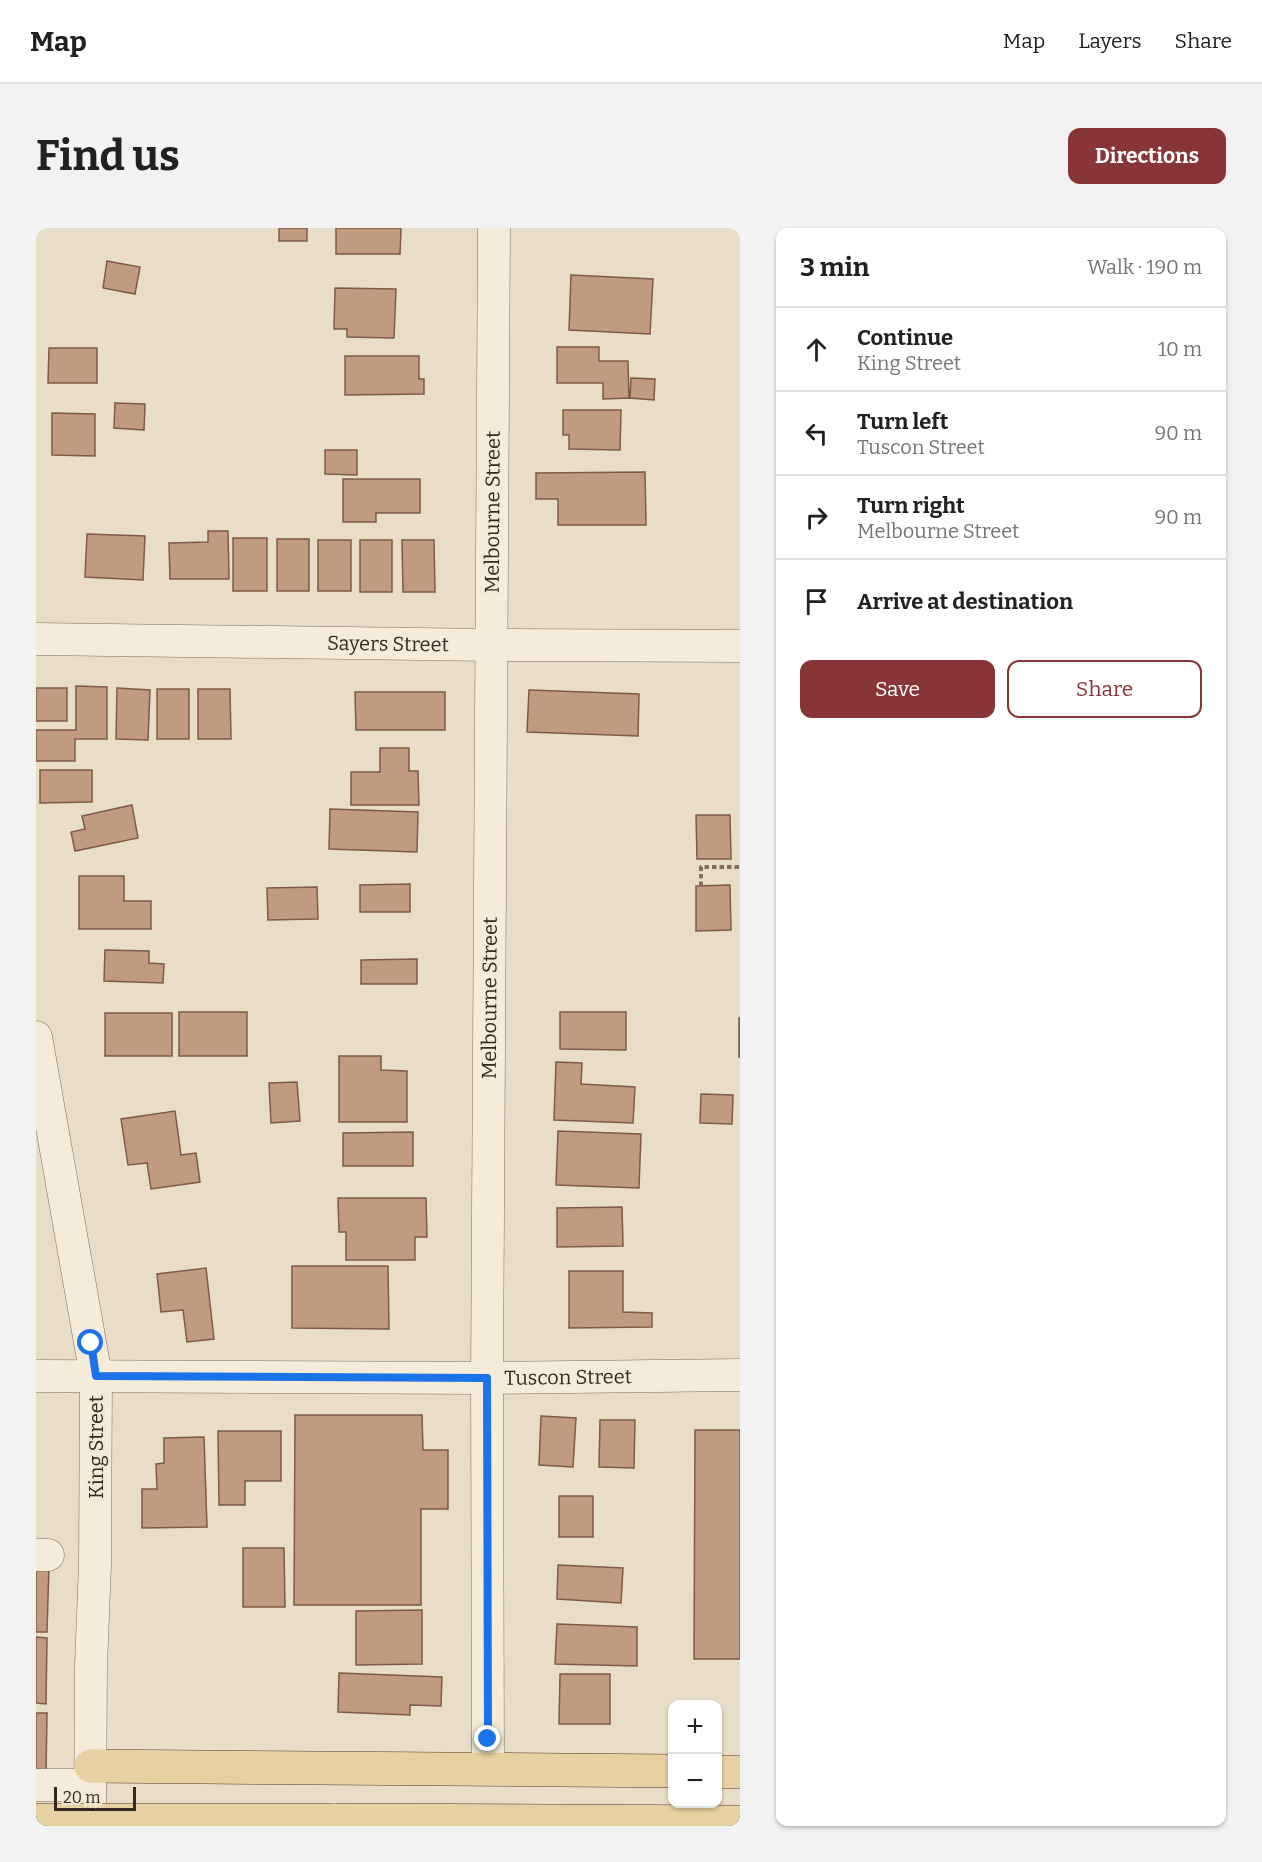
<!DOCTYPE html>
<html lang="en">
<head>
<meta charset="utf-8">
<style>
  :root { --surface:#fff; --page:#f2f2f2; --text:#202124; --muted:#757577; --line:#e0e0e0; --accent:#883538 }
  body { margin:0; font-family:Bitter,serif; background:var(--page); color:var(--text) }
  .controls { position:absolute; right:18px; bottom:18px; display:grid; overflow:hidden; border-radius:12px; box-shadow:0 2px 4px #0004 }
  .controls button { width:54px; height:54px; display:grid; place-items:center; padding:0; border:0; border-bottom:2px solid var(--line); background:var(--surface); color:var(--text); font:30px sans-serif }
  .scale { position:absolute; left:18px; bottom:15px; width:82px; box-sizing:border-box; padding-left:6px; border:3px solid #332920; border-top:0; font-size:16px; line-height:21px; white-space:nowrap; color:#332920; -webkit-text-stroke:4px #f1e8d4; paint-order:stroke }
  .stop { position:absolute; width:18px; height:18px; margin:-14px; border:4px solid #1a73e8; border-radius:50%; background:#fff }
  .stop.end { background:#1a73e8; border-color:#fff; box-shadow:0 2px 6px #0008 }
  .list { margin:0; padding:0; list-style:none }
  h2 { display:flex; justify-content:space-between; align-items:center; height:78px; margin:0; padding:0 24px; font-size:26px }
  h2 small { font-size:20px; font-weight:400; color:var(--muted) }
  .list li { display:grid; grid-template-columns:39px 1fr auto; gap:18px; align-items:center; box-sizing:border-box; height:84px; padding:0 24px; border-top:2px solid var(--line) }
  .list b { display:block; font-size:22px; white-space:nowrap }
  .list p { margin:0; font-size:20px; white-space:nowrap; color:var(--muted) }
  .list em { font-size:20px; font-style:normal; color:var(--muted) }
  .actions { display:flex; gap:12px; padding:18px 24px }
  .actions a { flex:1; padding:14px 0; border:2px solid var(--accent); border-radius:12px; text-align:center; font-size:21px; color:var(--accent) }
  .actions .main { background:var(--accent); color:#fff }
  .icon { flex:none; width:33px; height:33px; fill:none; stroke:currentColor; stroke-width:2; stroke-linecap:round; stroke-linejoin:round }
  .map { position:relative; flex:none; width:704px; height:1598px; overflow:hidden; border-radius:12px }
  header { display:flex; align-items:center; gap:36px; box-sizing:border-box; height:84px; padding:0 30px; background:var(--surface); border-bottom:2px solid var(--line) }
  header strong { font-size:28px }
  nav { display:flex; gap:33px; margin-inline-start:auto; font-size:21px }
  .intro { display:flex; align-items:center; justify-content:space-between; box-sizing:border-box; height:144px; padding:0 36px }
  h1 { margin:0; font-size:42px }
  .button { padding:15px 27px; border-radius:12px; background:var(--accent); color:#fff; font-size:21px; font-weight:700 }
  main { display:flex; gap:36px; padding:0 36px }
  aside { flex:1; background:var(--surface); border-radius:12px; box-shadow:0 2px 4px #0004 }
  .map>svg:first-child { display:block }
  .building { fill:#c29a80; stroke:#7d5b47; stroke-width:1.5 }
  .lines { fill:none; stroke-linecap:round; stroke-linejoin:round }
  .minor-casing { stroke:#81705e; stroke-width:33 }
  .major-casing { stroke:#4f3f31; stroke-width:34 }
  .path { stroke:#81705e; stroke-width:4; stroke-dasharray:4.5 3; stroke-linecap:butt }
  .minor { stroke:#f4ebd8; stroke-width:32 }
  .major { stroke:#e7d0a2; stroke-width:33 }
  .major-bridge-casing { stroke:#4f3f31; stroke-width:34; stroke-linecap:butt }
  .major-bridge { stroke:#e7d0a2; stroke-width:33 }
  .route { stroke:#1a73e8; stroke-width:8 }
  .labels { text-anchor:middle; stroke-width:4.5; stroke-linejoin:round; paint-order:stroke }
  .street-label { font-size:20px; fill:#332920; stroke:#f1e8d4 }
</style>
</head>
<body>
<header>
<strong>Map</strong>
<nav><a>Map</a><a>Layers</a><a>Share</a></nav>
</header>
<div class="intro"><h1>Find us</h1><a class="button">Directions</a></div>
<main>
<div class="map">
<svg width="704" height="1598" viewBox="0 0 704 1598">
  <rect width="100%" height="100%" fill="#e8ddc6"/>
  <path class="building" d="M243 0H271V13H243Z
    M300 0H365L364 26H300Z
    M71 33 104 39 99 66 67 60Z
    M535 47 617 51 614 106 533 102Z
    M299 60 360 61 358 110 311 109V101H298Z
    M521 119H563V133H592L593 170 567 171V155H521Z
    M13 120H61V155H12Z
    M309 128H383V151H388V166L309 167Z
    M595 150 619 151 618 172 594 170Z
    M79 175 109 176 108 202 78 200Z
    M527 182H585L584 222 533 221V207H527Z
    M16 185 59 186V228L16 227Z
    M289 222H321V247L289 246Z
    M609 244 610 297H522V271H500V245Z
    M307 251H384V285H340V294H307Z
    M172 303H192L193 351H134L133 315 172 314Z
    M51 306 109 308 107 352 49 349Z
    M197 310H231V363H197Z
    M241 311H273V363H241Z
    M282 312H315V363H282Z
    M324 312H356V364H324Z
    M366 312H398L399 364H367Z
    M40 458 71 459V511H39V533H0V502H40Z
    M0 460H31V493H0Z
    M81 460 114 462 112 512 80 511Z
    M121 461H153V511H121Z
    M162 461H194L195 511H162Z
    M493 462 603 466 602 508 491 504Z
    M319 464H409V502H320Z
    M344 520H373V543H382L383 577H315V544H344Z
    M4 542H56V574L4 575Z
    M96 577 102 610 39 623 35 604 49 601 46 588Z
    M294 581 382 584 381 624 293 621Z
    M660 587H694L695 631H661Z
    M43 648H88V673H115V701H43Z
    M374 656V684H324V657Z
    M694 657 695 702 660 703V658Z
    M281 659 282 691 232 692 231 660Z
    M69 722 113 723V735L128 736 127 755 68 753Z
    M381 731V756H325V732Z
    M143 784H211V828H143Z
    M524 784H590V822L524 821Z
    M69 785H136V828H69Z
    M703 790H704V829H703Z
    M303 828H345V842L371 843V894H303Z
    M520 834 546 835 545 856 599 859 597 895 518 892Z
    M261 854 264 893 235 895 233 855Z
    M665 866 697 867 696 896 664 895Z
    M139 883 145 927 160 925 164 954 115 961 111 935 92 937 85 891Z
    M522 903 605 906 603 960 520 957Z
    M377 904V938H307V905Z
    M302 970H390L391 1009H379V1032H310V1004H303Z
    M586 979 587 1018 521 1019V980Z
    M256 1038H352L353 1101 256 1100Z
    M170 1040 178 1111 151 1114 147 1082 125 1084 121 1046Z
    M533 1043H587V1084L616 1085V1099L533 1100Z
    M259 1187H386L387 1222H412V1281H385V1377H258Z
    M505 1188 540 1190 537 1239 503 1237Z
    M564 1192H599L598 1240 563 1239Z
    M659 1202H704V1431H658Z
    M182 1203H245V1253H209V1277H183Z
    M168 1209 171 1299 106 1300V1261H121L120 1236 128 1235V1210Z
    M523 1268H557V1309H523Z
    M207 1320H248L249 1379H207Z
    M522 1337 587 1340 585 1375 521 1371Z
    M0 1338H13L11 1404H0Z
    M386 1382V1436L320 1437V1383Z
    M521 1396 601 1399V1438L519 1436Z
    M0 1409 11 1410 10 1476 0 1475Z
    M303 1445 406 1449 405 1478 374 1477V1487L302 1484Z
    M524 1446H574V1496H523Z
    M0 1485H11L10 1545H0Z"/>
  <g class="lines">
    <defs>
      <g id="minor">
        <path id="s1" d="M0 411 456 417 704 418"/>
        <path d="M0 809 60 1148 59 1336 55 1438 54 1598"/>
        <path id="s2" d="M0 1148 451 1150 704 1147"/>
        <path d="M0 1327H12"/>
        <path id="s3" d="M452 1541 451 1150 458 0"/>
        <path d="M0 1557H54"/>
      </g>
      <path id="major" d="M55 1538 636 1543
        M682 1544H704
        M297 1592 704 1594"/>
    </defs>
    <use href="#minor" class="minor-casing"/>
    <use href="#major" class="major-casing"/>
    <path class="path" d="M665 658V639H704"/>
    <use href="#minor" class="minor"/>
    <use href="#major" class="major"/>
    <defs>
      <path id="major-bridge" d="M0 1592H297"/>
    </defs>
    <use href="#major-bridge" class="major-bridge-casing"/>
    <use href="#major-bridge" class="major-bridge"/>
  </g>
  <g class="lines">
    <path class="route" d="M55 1115 60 1148 451 1150 452 1511"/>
  </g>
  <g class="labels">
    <g class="street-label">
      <text dy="7" stroke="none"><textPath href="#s3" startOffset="1257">Melbourne Street</textPath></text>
      <text dy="7" stroke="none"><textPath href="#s1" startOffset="352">Sayers Street</textPath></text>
      <text dy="7" stroke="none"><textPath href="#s3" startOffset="771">Melbourne Street</textPath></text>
      <text dy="7" stroke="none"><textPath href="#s2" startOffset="532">Tuscon Street</textPath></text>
      <text transform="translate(60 1219) rotate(-90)" y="7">King Street</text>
    </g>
  </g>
</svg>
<div class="controls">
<button>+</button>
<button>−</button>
</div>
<div class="scale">20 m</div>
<div class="stop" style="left:55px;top:1115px"></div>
<div class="stop end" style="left:452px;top:1511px"></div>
</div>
<aside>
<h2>3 min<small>Walk · 190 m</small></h2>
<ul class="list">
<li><svg class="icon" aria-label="ahead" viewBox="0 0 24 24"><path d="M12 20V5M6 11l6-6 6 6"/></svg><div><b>Continue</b><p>King Street</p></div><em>10 m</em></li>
<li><svg class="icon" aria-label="left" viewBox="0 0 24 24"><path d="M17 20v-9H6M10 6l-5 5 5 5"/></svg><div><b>Turn left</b><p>Tuscon Street</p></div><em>90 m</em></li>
<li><svg class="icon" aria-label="right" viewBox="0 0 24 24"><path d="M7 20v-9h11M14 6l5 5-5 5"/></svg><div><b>Turn right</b><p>Melbourne Street</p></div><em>90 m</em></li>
<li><svg class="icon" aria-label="arrive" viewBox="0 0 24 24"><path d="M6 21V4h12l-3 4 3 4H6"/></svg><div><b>Arrive at destination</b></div></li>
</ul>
<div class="actions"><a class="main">Save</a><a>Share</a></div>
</aside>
</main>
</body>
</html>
